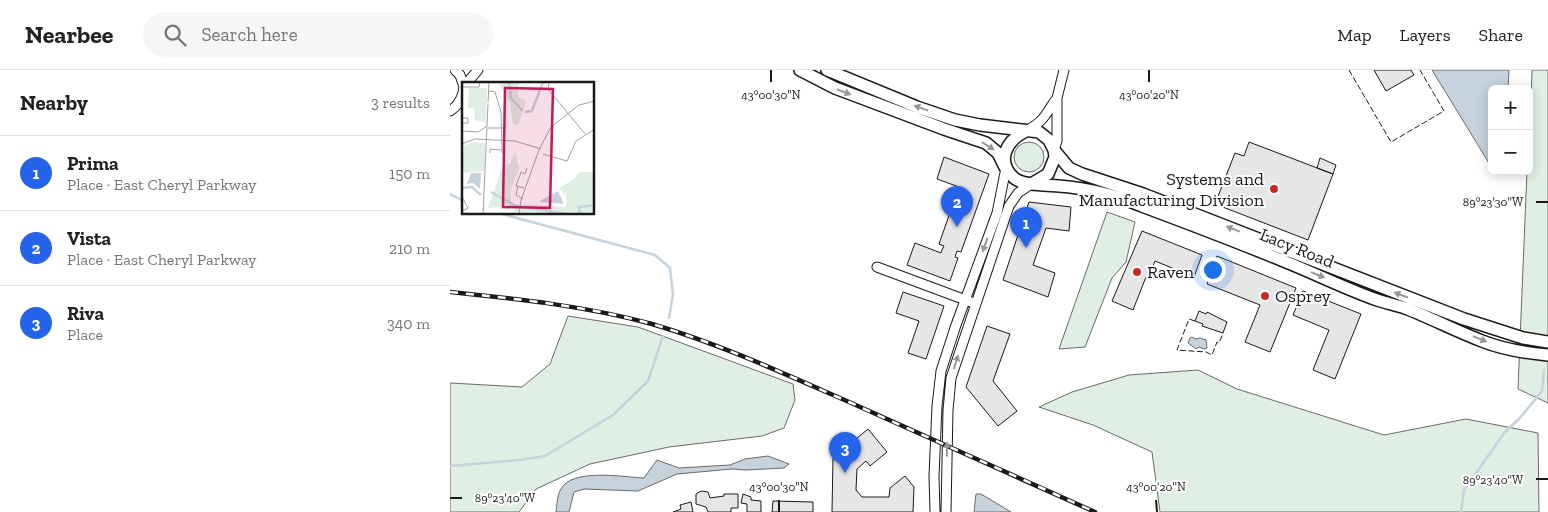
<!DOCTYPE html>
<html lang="en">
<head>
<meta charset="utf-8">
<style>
  :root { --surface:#fff; --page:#f6f6f6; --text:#222; --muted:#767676; --line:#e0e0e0; --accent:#2563eb }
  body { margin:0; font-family:"Zilla Slab",serif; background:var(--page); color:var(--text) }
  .controls { position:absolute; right:15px; top:15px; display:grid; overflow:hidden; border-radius:8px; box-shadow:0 2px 12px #0003 }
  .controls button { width:45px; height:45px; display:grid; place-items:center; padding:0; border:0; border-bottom:1px solid var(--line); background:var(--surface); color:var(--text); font:25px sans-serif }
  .you { position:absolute; left:762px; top:199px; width:18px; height:18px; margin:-12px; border:4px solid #fff; border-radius:50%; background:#1a73e8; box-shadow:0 0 0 8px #1a73e833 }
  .badge { display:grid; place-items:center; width:32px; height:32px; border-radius:50%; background:var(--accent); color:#fff; font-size:16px; font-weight:700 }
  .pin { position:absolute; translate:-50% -41px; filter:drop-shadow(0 1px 2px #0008) }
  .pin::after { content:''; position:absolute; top:26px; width:18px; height:15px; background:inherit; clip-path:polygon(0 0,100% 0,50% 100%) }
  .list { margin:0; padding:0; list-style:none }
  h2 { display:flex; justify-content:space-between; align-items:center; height:65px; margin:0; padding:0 20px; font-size:21px }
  h2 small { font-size:16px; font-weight:400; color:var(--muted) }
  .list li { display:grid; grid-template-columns:32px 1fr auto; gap:15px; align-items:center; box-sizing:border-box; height:75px; padding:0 20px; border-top:1px solid var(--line) }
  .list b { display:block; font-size:19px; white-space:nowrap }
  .list p { margin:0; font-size:16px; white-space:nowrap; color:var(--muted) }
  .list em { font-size:16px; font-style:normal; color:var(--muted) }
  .icon { flex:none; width:28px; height:28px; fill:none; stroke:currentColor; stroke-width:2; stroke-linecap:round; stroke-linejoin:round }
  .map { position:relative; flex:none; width:1098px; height:442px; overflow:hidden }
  header { display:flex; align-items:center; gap:30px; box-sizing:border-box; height:70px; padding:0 25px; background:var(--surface); border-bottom:1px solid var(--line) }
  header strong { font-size:24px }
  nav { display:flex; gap:28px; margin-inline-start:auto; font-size:18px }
  .search { width:350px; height:45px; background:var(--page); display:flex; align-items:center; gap:12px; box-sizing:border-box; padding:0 18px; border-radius:28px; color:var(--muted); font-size:19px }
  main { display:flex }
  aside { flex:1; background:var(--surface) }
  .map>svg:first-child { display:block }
  .green { fill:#e0efe3; stroke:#6a6a6a }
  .water { fill:#c6d2dc; stroke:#6a6a6a }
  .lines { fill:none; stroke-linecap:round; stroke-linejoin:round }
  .stream { stroke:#c6d2dc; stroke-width:2.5 }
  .building { fill:#e6e6e6; stroke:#1a1a1a }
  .minor-casing { stroke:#1a1a1a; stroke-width:11 }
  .major-casing { stroke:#1a1a1a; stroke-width:14 }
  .minor { stroke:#fff; stroke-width:9 }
  .major { stroke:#fff; stroke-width:11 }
  .rail-casing { stroke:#1a1a1a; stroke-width:4.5 }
  .rail { stroke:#fff; stroke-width:2.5; stroke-dasharray:8; stroke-linecap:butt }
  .fence { stroke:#1a1a1a; stroke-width:1; stroke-dasharray:6 2.5; stroke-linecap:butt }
  .oneway { fill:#989898 }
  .ticks { fill:none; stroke:#1a1a1a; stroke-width:2 }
  .poi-dot { fill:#c62828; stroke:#fff; stroke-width:2 }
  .labels { text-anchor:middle; stroke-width:4; stroke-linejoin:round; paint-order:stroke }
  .poi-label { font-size:18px; fill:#1a1a1a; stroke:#fff; text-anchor:start }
  .street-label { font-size:18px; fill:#1a1a1a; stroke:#fff }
  .inset-river { fill:none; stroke:#c6d2dc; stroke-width:2.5 }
  .inset-road { fill:none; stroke:#a3a3a3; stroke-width:1 }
  .view { fill:#c2185b; fill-opacity:0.15; stroke:#c2185b; stroke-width:2.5 }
  .inset-edge { fill:none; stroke:#1a1a1a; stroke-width:2.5 }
  .ticks-label { font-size:12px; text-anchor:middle; fill:#1a1a1a; stroke:#fff; stroke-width:4; stroke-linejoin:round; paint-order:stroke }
</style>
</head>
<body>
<header>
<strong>Nearbee</strong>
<div class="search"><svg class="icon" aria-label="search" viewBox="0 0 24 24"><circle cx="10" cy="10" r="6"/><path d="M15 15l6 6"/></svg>Search here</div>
<nav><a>Map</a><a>Layers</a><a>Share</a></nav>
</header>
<main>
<aside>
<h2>Nearby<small>3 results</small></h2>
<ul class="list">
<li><span class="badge">1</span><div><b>Prima</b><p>Place · East Cheryl Parkway</p></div><em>150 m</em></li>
<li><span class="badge">2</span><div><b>Vista</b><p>Place · East Cheryl Parkway</p></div><em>210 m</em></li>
<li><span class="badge">3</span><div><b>Riva</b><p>Place</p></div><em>340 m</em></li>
</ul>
</aside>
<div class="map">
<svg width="1098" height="442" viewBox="0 0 1098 442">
  <rect width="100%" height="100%" fill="#fff"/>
  <path class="green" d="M1082 0H1098V333L1068 319 1077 101H1079Z
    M564 87a15 15 0 1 1 30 0a15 15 0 1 1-30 0Z
    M657 142 685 152 676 192 662 208 635 277 609 279Z
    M118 246 188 257 343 314 345 330 334 358 312 366 219 377 140 394 86 419 69 442H0V313L72 317 100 294Z
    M748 300 787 319 934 365 1016 349 1088 363 1089 442H710L702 382 643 355 589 337 622 322 679 305Z"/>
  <path class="water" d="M982 0H1059L1058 19H1042V98Z
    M742 267 746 269 750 268 756 270 757 278 754 279 749 277 746 279 738 273 740 268Z
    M318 386 339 394 334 398 296 400 282 399 227 404 188 421 134 419 124 422 119 442H106C107 435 107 425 111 419 122 398 173 407 194 408L207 390 229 398 280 395 295 389Z
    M526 424H531L561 442H524Z"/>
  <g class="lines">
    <path class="stream" d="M0 124 14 131
      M52 144 205 185 220 198 223 224 219 248
      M0 396 69 390 95 386 163 345 198 311 213 266
      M1011 442 1014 420 1055 362 1069 349 1092 321 1094 300"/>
  </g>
  <path class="building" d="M924 0H961L964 5 936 21Z
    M799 72 883 104 858 170 765 134 785 83 794 86Z
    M494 87 539 104 511 182 507 181 505 187 508 188 500 211 457 195 465 173 491 183 492 180 494 176 489 174 509 117 487 109Z
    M870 88 886 95 883 104 867 98Z
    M579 132 621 137 619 161 596 158 583 195 605 203 598 227 553 210Z
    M692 161 752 185 744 207 705 191 698 208 696 207 683 240 662 231Z
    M767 186 846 218 820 282 795 272 810 235 757 214Z
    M853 221 911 244 885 309 863 300 879 260 843 245Z
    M453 222 494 236 476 289 458 283 469 251 446 243Z
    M749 241 756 244 757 242 777 252 773 263 752 256 753 254 745 251Z
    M537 256 560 264 543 311 567 341 548 356 516 317Z
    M418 359 437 382 420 396 416 391 407 399 406 420 412 427H439L440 418 455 406 464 417 463 442H382L383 388Z
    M251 421 258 422 260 428 274 426V424H288V438H281V442H258L256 437 246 434V424Z
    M293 424 301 427V430L311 431V442H297V434L291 433Z
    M323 431 363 432V442H322Z
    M241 432 243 442H223L231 439 230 435Z"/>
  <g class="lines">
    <defs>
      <path id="minor" d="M5 0 10 5 14 17
        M16 14 28 0
        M0 41C9 35 13 27 14 17
        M576 61C596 50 595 44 607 28
        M604 80 607 71V28L614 0
        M427 197 521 232
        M485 442 484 406 487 336 491 301 506 255 547 143 556 98
        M496 442 498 340 501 308 559 136 568 123 581 114"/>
      <path id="major" d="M350 0 385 18 494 59 536 73 548 83 555 97
        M377 0 467 37 505 50 530 55 589 62 599 70 604 80 605 87 598 104 583 113
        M576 61C557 70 545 91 564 108 571 114 584 114 593 115 627 116 660 123 692 136 740 154 788 172 836 192 866 204 896 219 927 230 936 233 946 235 955 238 981 248 1006 261 1032 271 1052 279 1076 283 1098 285
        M604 80 619 98 632 104 693 124 1014 249 1073 268 1098 272"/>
    </defs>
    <use href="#minor" class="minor-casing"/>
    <use href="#major" class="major-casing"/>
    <use href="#minor" class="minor"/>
    <use href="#major" class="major"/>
    <defs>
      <path id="rail" d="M0 222C68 229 136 236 202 254 270 274 335 304 399 332 481 369 563 405 645 442"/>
    </defs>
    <use href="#rail" class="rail-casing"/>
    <use href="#rail" class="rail"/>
    <path class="fence" d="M899 0 941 72 994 41 970 0
      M745 251 739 249 727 280 756 282 762 285 767 272 769 273 773 263"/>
  </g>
  <defs><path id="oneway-solid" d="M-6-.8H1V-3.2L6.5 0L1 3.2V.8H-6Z" transform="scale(1.25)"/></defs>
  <g class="oneway">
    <use href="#oneway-solid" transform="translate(394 22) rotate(21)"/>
    <use href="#oneway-solid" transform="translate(471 38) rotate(-160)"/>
    <use href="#oneway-solid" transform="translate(538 76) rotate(32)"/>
    <use href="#oneway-solid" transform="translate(783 159) rotate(-159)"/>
    <use href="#oneway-solid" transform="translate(535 175) rotate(110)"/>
    <use href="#oneway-solid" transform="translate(868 205) rotate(22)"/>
    <use href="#oneway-solid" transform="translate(951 225) rotate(-159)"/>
    <use href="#oneway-solid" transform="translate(1030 269) rotate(22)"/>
    <use href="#oneway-solid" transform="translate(506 292) rotate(-73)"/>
    <use href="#oneway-solid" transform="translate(497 379) rotate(-89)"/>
  </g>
  <path class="ticks" d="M321 0V12M699 0V12M1086 132H1098M1086 409H1098M0 428H12M329 430V442M706 430 707 442"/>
  <g class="poi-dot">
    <circle cx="824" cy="119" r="5"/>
    <circle cx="687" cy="202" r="5"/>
    <circle cx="815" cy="226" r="5"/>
  </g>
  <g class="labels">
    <g class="poi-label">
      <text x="814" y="115" text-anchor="end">Systems and<tspan x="814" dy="21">Manufacturing Division</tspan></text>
      <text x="697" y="208">Raven</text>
      <text x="825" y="232">Osprey</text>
    </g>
    <g class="street-label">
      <text transform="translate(847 178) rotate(22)" y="6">Lacy Road</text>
    </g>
  </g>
  <g transform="translate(12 12)">
    <rect width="132" height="132" fill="#fff"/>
    <path d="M36 0 57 1 56 14 64 19 56 43 51 42 48 21ZM7 6H25L24 41 13 38 12 26H6ZM12 60 23 61V89L0 91V64ZM53 70 57 87 49 107V124L26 126 41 83 48 82ZM117 90H132V132L52 130 54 122 104 125V109L102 112 97 106 112 97Z" fill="#e0efe3"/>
    <path d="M9 91H19L18 107 11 101 5 102ZM96 109 102 122 78 120V119Z" fill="#c6d2dc"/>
    <path class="inset-river" d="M47 0 49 16 61 29M63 30 70 29 81 0M0 106 10 105 19 113M29 110 56 125M61 125 104 132M118 132 117 125 133 123"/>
    <path class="inset-road" d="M87 0 86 7 123 52M0 5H17L18 0M27 9 33 10 39 30 40 71M26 21 27 0M0 36H6V41H0M26 46H44M0 49 16 50 25 44M0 62 13 57 53 59 79 67M28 71V67L39 68M81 72 105 79 114 59 133 47M56 104 54 113 61 117M62 106 54 104 59 90 63 92 65 86M0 115 6 126 0 129M21 132 26 22M57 132 59 118 77 68 89 45 117 23 133 19"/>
    <path class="view" d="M43 6 91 7 88 126 41 125Z"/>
    <rect width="132" height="132" class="inset-edge"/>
  </g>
  <g class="ticks-label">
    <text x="321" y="29">43°00'30"N</text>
    <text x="699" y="29">43°00'20"N</text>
    <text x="1043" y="136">89°23'30"W</text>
    <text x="1043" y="414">89°23'40"W</text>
    <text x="329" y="421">43°00'30"N</text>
    <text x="706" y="421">43°00'20"N</text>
    <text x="55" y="432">89°23'40"W</text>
  </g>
</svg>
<div class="controls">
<button>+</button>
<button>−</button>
</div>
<div class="you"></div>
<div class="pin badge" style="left:576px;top:178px">1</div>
<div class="pin badge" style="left:507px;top:157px">2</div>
<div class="pin badge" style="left:395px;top:403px">3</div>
</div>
</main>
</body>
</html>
